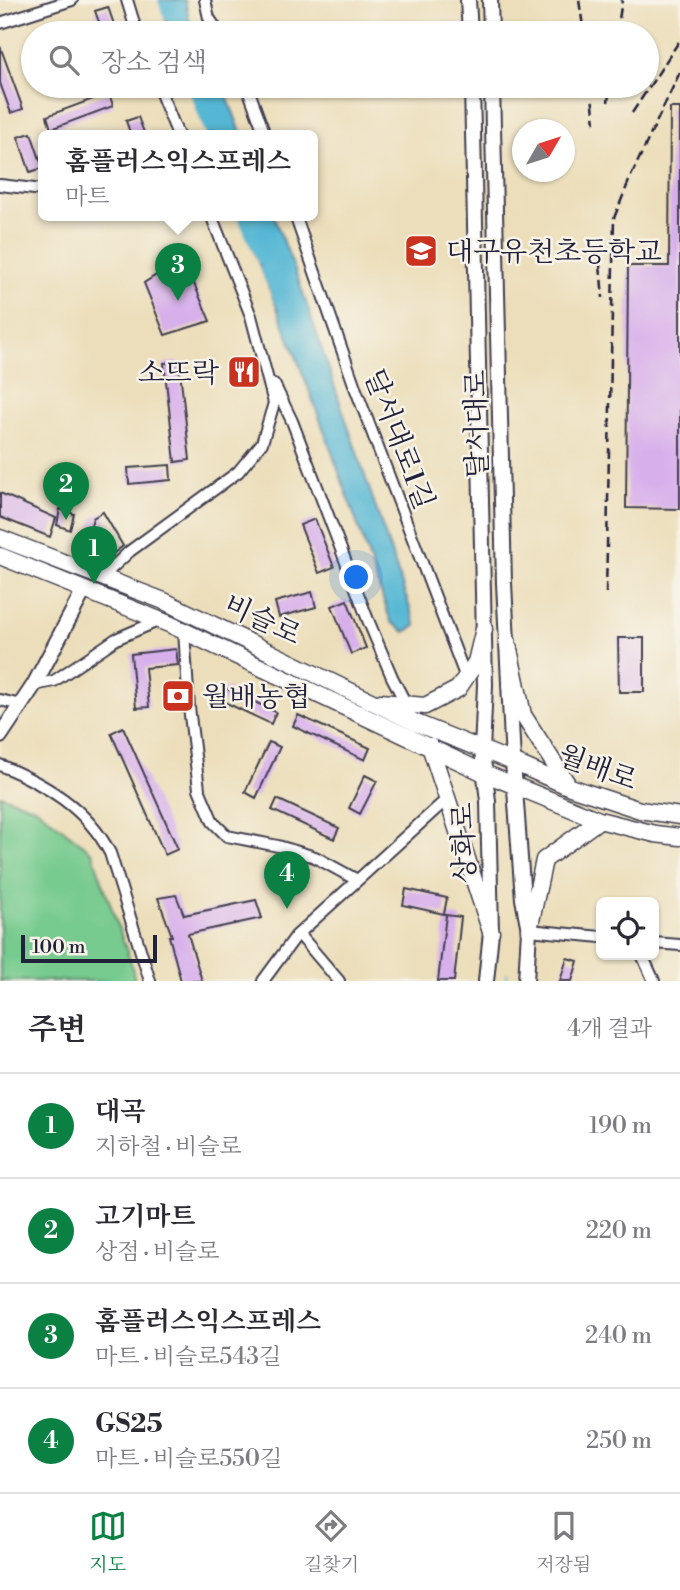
<!DOCTYPE html>
<html lang="ko">
<head>
<meta charset="utf-8">
<style>
  :root { --surface:#fff; --page:#f7f7f7; --text:#2b2b33; --muted:#7c7c81; --line:#e1e1e2; --accent:#0b8043 }
  body { margin:0; font-family:"Libre Bodoni","Noto Serif KR",serif; background:var(--page); color:var(--text) }
  .controls { position:absolute; right:21px; bottom:21px; display:grid; overflow:hidden; border-radius:10px; box-shadow:0 2px 5px #0004 }
  .controls button { width:63px; height:63px; display:grid; place-items:center; padding:0; border:0; border-bottom:2px solid var(--line); background:var(--surface); color:var(--text); font:35px sans-serif }
  .compass { position:absolute; left:512px; top:119px; width:63px; height:63px; border-radius:50%; background:var(--surface); box-shadow:0 2px 5px #0004; rotate:51deg }
  .scale { position:absolute; left:21px; bottom:18px; width:136px; box-sizing:border-box; padding-left:7px; border:4px solid #22223b; border-top:0; font-size:19px; line-height:24px; white-space:nowrap; color:#22223b; -webkit-text-stroke:5px #f7f3e8; paint-order:stroke }
  .you { position:absolute; left:357px; top:578px; width:24px; height:24px; margin:-18px; border:5px solid #fff; border-radius:50%; background:#1a73e8; box-shadow:0 0 0 10px #1a73e833 }
  .badge { display:grid; place-items:center; width:46px; height:46px; border-radius:50%; background:var(--accent); color:#fff; font-size:23px; font-weight:700 }
  .pin { position:absolute; translate:-50% -58px; filter:drop-shadow(0 2px 4px #0008) }
  .pin::after { content:''; position:absolute; top:37px; width:24px; height:21px; background:inherit; clip-path:polygon(0 0,100% 0,50% 100%) }
  .popup { position:absolute; left:38px; top:130px; width:280px; height:91px; box-sizing:border-box; display:grid; place-content:center; border-radius:10px; background:var(--surface); filter:drop-shadow(0 2px 5px #0005); font-size:23px; white-space:nowrap; color:var(--muted) }
  .popup b { font-size:26px; color:var(--text) }
  .popup::after { content:''; position:absolute; left:50%; top:100%; margin-left:-14px; border:14px solid transparent; border-top-color:var(--surface) }
  .list { margin:0; padding:0; list-style:none }
  h2 { display:flex; justify-content:space-between; align-items:center; height:91px; margin:0; padding:0 28px; font-size:30px }
  h2 small { font-size:23px; font-weight:400; color:var(--muted) }
  .list li { display:grid; grid-template-columns:46px 1fr auto; gap:21px; align-items:center; box-sizing:border-box; height:105px; padding:0 28px; border-top:2px solid var(--line) }
  .list b { display:block; font-size:26px; white-space:nowrap }
  .list p { margin:0; font-size:23px; white-space:nowrap; color:var(--muted) }
  .list em { font-size:23px; font-style:normal; color:var(--muted) }
  .icon { flex:none; width:38px; height:38px; fill:none; stroke:currentColor; stroke-width:2; stroke-linecap:round; stroke-linejoin:round }
  .map { position:relative; flex:none; width:680px; height:981px; overflow:hidden }
  .search { position:absolute; background:var(--surface); box-shadow:0 2px 5px #0004; left:21px; right:21px; top:21px; height:77px; display:flex; align-items:center; gap:18px; box-sizing:border-box; padding:0 24px; border-radius:38px; color:var(--muted); font-size:26px }
  .sheet { height:511px; background:var(--surface) }
  nav { display:flex; justify-content:space-around; align-items:center; box-sizing:border-box; height:98px; border-top:2px solid var(--line); background:var(--surface); font-size:19px; color:var(--muted) }
  nav a { display:grid; justify-items:center; gap:4px }
  nav .on { color:var(--accent) }
  .map>svg:first-child { display:block }
  .green { fill:#77cb8f; stroke:#4c7665; stroke-width:2 }
  .water { fill:#55b7d4; stroke:#3c6c88; stroke-width:2 }
  .lines { fill:none; stroke-linecap:round; stroke-linejoin:round }
  .stream { stroke:#55b7d4; stroke-width:2.5 }
  .building { fill:#d7afeb }
  .street-casing { stroke:#403e4e; stroke-width:14 }
  .secondary-casing { stroke:#403e4e; stroke-width:18 }
  .primary-casing { stroke:#403e4e; stroke-width:19 }
  .street { stroke:#fff; stroke-width:10 }
  .secondary { stroke:#fff; stroke-width:14 }
  .primary { stroke:#fff; stroke-width:16 }
  .rail { stroke:#22223b; stroke-width:2.5; stroke-dasharray:10 5; stroke-linecap:butt }
  .labels { text-anchor:middle; stroke-width:5; stroke-linejoin:round; paint-order:stroke }
  .poi-label { font-size:28px; fill:#22223b; stroke:#f7f3e8; text-anchor:start }
  .street-label { font-size:28px; fill:#22223b; stroke:#f7f3e8 }
</style>
</head>
<body>
<div class="map">
<svg width="680" height="981" viewBox="0 0 680 981">
  <rect width="100%" height="100%" fill="#f7f3e8"/>
  <filter id="ink" filterUnits="userSpaceOnUse"><feTurbulence type="fractalNoise" baseFrequency=".0143" numOctaves="2"/><feDisplacementMap in="SourceGraphic" scale="14" xChannelSelector="R" yChannelSelector="G"/><feConvolveMatrix kernelMatrix="1 2 1 2 8 2 1 2 1" color-interpolation-filters="sRGB"/></filter>
  <filter id="wash" filterUnits="userSpaceOnUse"><feTurbulence type="fractalNoise" baseFrequency=".00686" numOctaves="4" result="noise"/><feDisplacementMap in="SourceGraphic" scale="28" xChannelSelector="R" yChannelSelector="G"/><feGaussianBlur stdDeviation="1.57" result="paint"/><feColorMatrix in="noise" values="0 0 0 0 0 0 0 0 0 0 0 0 0 0 0 0 0 1.4 0 .05"/><feComposite in="paint" operator="in"/></filter>
  <g filter="url(#wash)">
    <rect width="100%" height="100%" fill="#ecdeba"/>
    <path class="green" d="M0 795 36 808 92 852 131 963 135 981H0Z"/>
    <path class="water" d="M159 0H185L192 33H170Z
      M189 86H223L242 135H207Z
      M238 215H273L296 273 416 626 405 632 391 622C344 484 297 349 238 215Z"/>
    <g class="lines">
      <path class="stream" d="M159 0 165 17
        M167 23 170 33
        M193 95 207 135
        M238 215 259 262
        M261 268 277 304
        M280 310 289 333
        M506 981 507 974"/>
    </g>
    <g id="blocks">
      <path class="building" d="M108 7 117 33H103L95 11Z
        M0 46 23 109 11 113 0 83Z
        M109 93 113 106 51 129 47 116Z
        M670 108H680V509L626 508 628 266H669Z
        M138 117 145 135H131L126 121Z
        M31 133 43 168 30 172 18 137Z
        M183 258 210 321 165 335 144 283Z
        M179 362 190 460 175 462 164 363Z
        M170 465 171 480 129 484 128 468Z
        M0 493 56 518 50 537 0 517Z
        M60 509 74 514 70 530 57 525Z
        M103 512 123 546 105 560 89 557 84 550 93 518Z
        M315 519 334 567 319 573 300 525Z
        M312 592 316 607 279 617 275 602Z
        M347 600 366 648 351 654 332 606Z
        M618 638H644V692H619Z
        M176 649 178 665 145 668 149 707 136 708 131 654Z
        M225 688 276 712 271 724 220 700Z
        M298 715 370 748 365 760 293 726Z
        M123 727 178 849 165 855 111 733Z
        M269 742 280 747 256 798 245 792Z
        M365 775 377 781 360 814 349 808Z
        M277 799 339 828 334 839 272 810Z
        M406 889 447 898 444 914 403 905Z
        M176 895 184 915 256 900 262 918 188 934 202 981H181L169 936H172L158 898Z
        M446 915 461 917 454 981H438Z
        M567 958 578 961 572 981H560Z"/>
    </g>
  </g>
  <g filter="url(#ink)">
    <use href="#blocks" fill-opacity="0" stroke="#403e4e" stroke-width="2"/>
    <g class="lines">
      <defs>
        <path id="street" d="M127 0 137 33
          M205 0 209 18 219 33
          M0 23 72 0
          M158 86 178 135
          M247 86 265 135
          M0 185 43 190
          M295 215 356 390 466 678
          M274 384 292 421 368 620 392 677 408 708
          M101 578 130 551 238 472 262 443 274 403 251 316 211 215
          M184 631 189 707 199 789 213 822 227 836 278 846 315 857 357 880
          M34 685 54 681 116 639 160 620
          M0 700 21 705
          M0 765C45 784 87 808 110 853L150 981
          M529 930 601 937
          M299 934 339 981
          M654 943 680 945
          M642 955 654 981
          M263 981 296 936 447 799"/>
        <path id="secondary" d="M468 0 470 33
          M490 0 491 33
          M472 86 485 685 482 751 488 801 491 932 486 981
          M492 86 504 583 513 762 523 899 529 930 526 981
          M0 736 34 685 84 590"/>
        <path id="primary" d="M0 538 164 601 416 723 513 762 570 787 640 810 680 816
          M0 556 169 624 484 773 599 820 655 834 680 837
          M507 640 523 715 568 785
          M381 702 425 706 458 689 476 662 484 629
          M430 746 491 932
          M529 930 544 860 599 820"/>
      </defs>
      <use href="#street" class="street-casing"/>
      <use href="#secondary" class="secondary-casing"/>
      <use href="#primary" class="primary-casing"/>
      <use href="#street" class="street"/>
      <use href="#secondary" class="secondary"/>
      <use href="#primary" class="primary"/>
      <path class="rail" d="M579 0 584 33
        M617 33 622 0
        M591 86 595 123
        M608 102 610 86
        M632 113 680 40
        M600 265 603 298
        M606 593 614 218 631 176 680 72"/>
    </g>
  </g>
  <defs>
    <symbol id="school-square" viewBox="-11 -11 22 22"><rect x="-9" y="-9" width="18" height="18" rx="4" fill="#c8321e" stroke="#f7f3e8"/><path d="M0-5L7-2L0 1L-7-2ZM-4 1L0 2.5L4 1V4Q0 6-4 4Z" fill="#fff"/></symbol>
    <symbol id="restaurant-square" viewBox="-11 -11 22 22"><rect x="-9" y="-9" width="18" height="18" rx="4" fill="#c8321e" stroke="#f7f3e8"/><path d="M-5-6h1v4h1v-4h1v4h1v-4h1v5L-1.5 .5V6h-2V.5L-5-1ZM5-6V6H3V1.5H1.5Q1.5-4 5-6Z" fill="#fff"/></symbol>
    <symbol id="bank-square" viewBox="-11 -11 22 22"><rect x="-9" y="-9" width="18" height="18" rx="4" fill="#c8321e" stroke="#f7f3e8"/><path d="M-6-4H6V4H-6ZM0-2.3a2.3 2.3 0 1 0 0 4.6a2.3 2.3 0 1 0 0-4.6Z" fill="#fff"/></symbol>
  </defs>
  <g fill-rule="evenodd">
    <use href="#school-square" x="402" y="232" width="38" height="38"/>
    <use href="#restaurant-square" x="225" y="353" width="38" height="38"/>
    <use href="#bank-square" x="159" y="677" width="38" height="38"/>
  </g>
  <g class="labels">
    <g class="poi-label">
      <text x="446" y="261">대구유천초등학교</text>
      <text x="219" y="382" text-anchor="end">소뜨락</text>
      <text x="202" y="706">월배농협</text>
    </g>
    <g class="street-label">
      <text transform="translate(476 424) rotate(-91)" y="10">달서대로</text>
      <text transform="translate(400 439) rotate(69)" y="10">달서대로1길</text>
      <text transform="translate(263 619) rotate(25)" y="10">비슬로</text>
      <text transform="translate(598 767) rotate(20)" y="10">월배로</text>
      <text transform="translate(463 843) rotate(-92)" y="10">상화로</text>
    </g>
  </g>
</svg>
<div class="controls">
<button><svg class="icon" aria-label="locate" viewBox="0 0 24 24"><circle cx="12" cy="12" r="6"/><path d="M12 2v4M12 18v4M2 12h4M18 12h4"/></svg></button>
</div>
<svg class="compass" viewBox="-18 -18 36 36"><path d="M0-13l5 13h-10z" fill="#e53935"/><path d="M0 13l5-13h-10z" fill="#7c7c81"/></svg>
<div class="scale">100 m</div>
<div class="you"></div>
<div class="pin badge" style="left:94px;top:584px">1</div>
<div class="pin badge" style="left:66px;top:520px">2</div>
<div class="pin badge" style="left:178px;top:301px">3</div>
<div class="popup"><b>홈플러스익스프레스</b>마트</div>
<div class="pin badge" style="left:287px;top:909px">4</div>
<div class="search"><svg class="icon" aria-label="search" viewBox="0 0 24 24"><circle cx="10" cy="10" r="6"/><path d="M15 15l6 6"/></svg>장소 검색</div>
</div>
<section class="sheet">
<h2>주변<small>4개 결과</small></h2>
<ul class="list">
<li><span class="badge">1</span><div><b>대곡</b><p>지하철 · 비슬로</p></div><em>190 m</em></li>
<li><span class="badge">2</span><div><b>고기마트</b><p>상점 · 비슬로</p></div><em>220 m</em></li>
<li><span class="badge">3</span><div><b>홈플러스익스프레스</b><p>마트 · 비슬로543길</p></div><em>240 m</em></li>
<li><span class="badge">4</span><div><b>GS25</b><p>마트 · 비슬로550길</p></div><em>250 m</em></li>
</ul>
</section>
<nav>
<a class="on"><svg class="icon" aria-label="map" viewBox="0 0 24 24"><path d="M3 6l6-2 6 2 6-2v14l-6 2-6-2-6 2zM9 4v14M15 6v14"/></svg>지도</a>
<a><svg class="icon" aria-label="directions" viewBox="0 0 24 24"><path d="M12 3l9 9-9 9-9-9zM9 14v-3h6M13 9l2 2-2 2"/></svg>길찾기</a>
<a><svg class="icon" aria-label="saved" viewBox="0 0 24 24"><path d="M7 4h10v16l-5-4-5 4z"/></svg>저장됨</a>
</nav>
</body>
</html>
